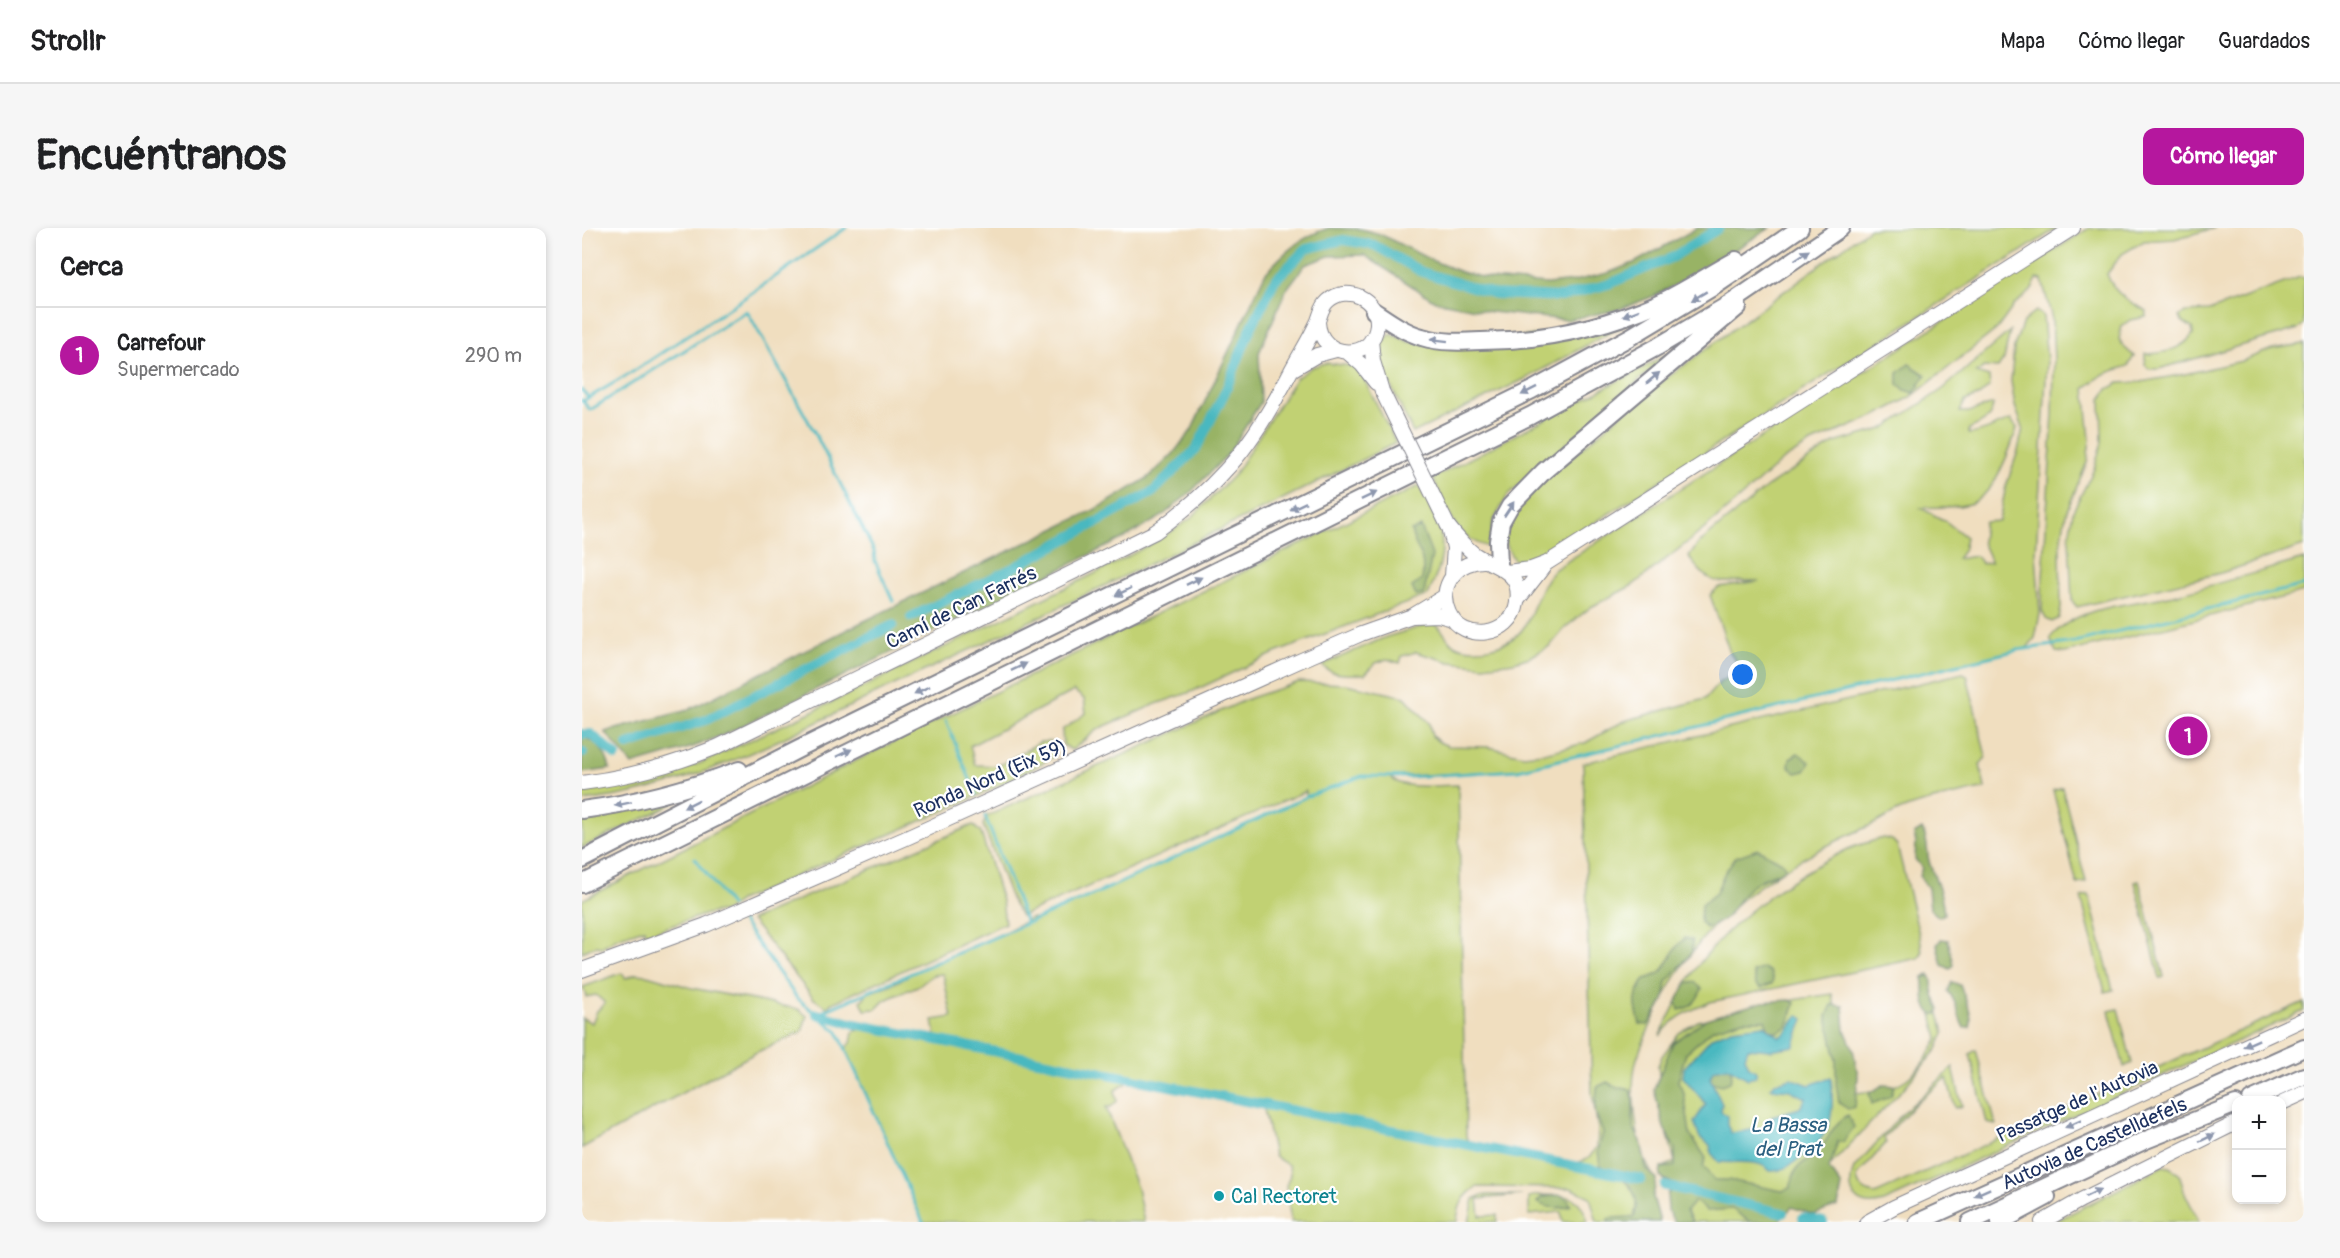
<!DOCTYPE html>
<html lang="es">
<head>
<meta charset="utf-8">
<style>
  :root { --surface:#fff; --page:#f6f6f6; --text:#202124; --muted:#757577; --line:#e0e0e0; --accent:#b5179e }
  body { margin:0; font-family:Pangolin,sans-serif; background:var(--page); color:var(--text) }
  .controls { position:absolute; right:18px; bottom:18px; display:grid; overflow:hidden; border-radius:12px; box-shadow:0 3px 9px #0003 }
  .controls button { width:54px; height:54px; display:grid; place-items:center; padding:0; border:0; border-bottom:2px solid var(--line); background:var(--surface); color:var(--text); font:30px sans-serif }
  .you { position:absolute; left:1161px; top:447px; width:21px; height:21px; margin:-15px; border:4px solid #fff; border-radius:50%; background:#1a73e8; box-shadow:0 0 0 9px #1a73e833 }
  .badge { display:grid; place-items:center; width:39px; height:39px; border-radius:50%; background:var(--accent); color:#fff; font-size:20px; font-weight:700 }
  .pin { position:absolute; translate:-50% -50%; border:3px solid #fff; box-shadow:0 2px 6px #0006 }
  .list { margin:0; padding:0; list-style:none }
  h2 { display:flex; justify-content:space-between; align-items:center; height:78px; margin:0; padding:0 24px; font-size:26px }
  h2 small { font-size:20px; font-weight:400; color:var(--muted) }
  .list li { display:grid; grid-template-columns:39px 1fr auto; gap:18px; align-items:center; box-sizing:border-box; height:96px; padding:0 24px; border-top:2px solid var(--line) }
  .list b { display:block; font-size:22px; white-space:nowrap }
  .list p { margin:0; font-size:20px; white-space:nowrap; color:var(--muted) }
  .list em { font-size:20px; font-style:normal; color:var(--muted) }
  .map { position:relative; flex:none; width:1722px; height:994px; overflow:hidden; border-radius:12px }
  header { display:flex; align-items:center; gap:36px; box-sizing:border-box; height:84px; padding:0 30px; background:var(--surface); border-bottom:2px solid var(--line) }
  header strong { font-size:28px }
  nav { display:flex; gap:33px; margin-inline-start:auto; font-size:21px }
  .intro { display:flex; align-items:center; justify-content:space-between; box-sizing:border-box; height:144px; padding:0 36px }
  h1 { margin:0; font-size:42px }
  .button { padding:15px 27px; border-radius:12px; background:var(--accent); color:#fff; font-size:21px; font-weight:700 }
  main { display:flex; gap:36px; padding:0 36px }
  aside { flex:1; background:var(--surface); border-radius:12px; box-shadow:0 3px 9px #0003 }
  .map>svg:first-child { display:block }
  .green { fill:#c1d173; stroke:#6e8068; stroke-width:1.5 }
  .forest { fill:#98b365; stroke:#5a7162; stroke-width:1.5 }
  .water { fill:#49b8c0; stroke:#32748f; stroke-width:1.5 }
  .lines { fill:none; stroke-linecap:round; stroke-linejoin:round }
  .stream { stroke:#49b8c0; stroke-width:3 }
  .canal { stroke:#49b8c0; stroke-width:10 }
  .secondary-casing { stroke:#86868e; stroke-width:16 }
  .highway-casing { stroke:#86868e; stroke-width:20 }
  .secondary { stroke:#fff; stroke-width:14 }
  .highway { stroke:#fff; stroke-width:16 }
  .secondary-bridge-casing { stroke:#86868e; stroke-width:16; stroke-linecap:butt }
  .secondary-bridge { stroke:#fff; stroke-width:14 }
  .oneway { fill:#8d97ae }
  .culture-dot { fill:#0f9aa8; stroke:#fff; stroke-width:2 }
  .labels { text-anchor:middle; stroke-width:4.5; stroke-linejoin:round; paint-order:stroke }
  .street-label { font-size:20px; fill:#1b2f5e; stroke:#fff }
  .culture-label { font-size:20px; fill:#0d838f; stroke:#fff; text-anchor:start }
  .water-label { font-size:21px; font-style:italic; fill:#2b5f80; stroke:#fff }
</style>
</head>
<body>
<header>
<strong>Strollr</strong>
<nav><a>Mapa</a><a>Cómo llegar</a><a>Guardados</a></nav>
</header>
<div class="intro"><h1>Encuéntranos</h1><a class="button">Cómo llegar</a></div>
<main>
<aside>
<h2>Cerca<small></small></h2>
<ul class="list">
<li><span class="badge">1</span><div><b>Carrefour</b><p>Supermercado</p></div><em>290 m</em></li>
</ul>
</aside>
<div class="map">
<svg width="1722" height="994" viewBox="0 0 1722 994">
  <rect width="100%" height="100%" fill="#fff"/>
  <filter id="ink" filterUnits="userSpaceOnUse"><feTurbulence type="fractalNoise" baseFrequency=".0167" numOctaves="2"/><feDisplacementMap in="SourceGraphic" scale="12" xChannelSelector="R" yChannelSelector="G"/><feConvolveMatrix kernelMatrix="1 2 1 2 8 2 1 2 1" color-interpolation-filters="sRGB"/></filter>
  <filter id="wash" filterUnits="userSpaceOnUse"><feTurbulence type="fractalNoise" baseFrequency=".008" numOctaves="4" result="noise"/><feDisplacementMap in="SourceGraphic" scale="24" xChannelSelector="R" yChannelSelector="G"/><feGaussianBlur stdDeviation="1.35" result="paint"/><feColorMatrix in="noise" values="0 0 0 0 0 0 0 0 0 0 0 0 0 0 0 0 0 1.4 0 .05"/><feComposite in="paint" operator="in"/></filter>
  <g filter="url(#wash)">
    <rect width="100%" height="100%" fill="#f0debf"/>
    <path class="green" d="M1288 0H1476L954 332H932L922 314 931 283 954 260 1055 172Z
      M1507 0H1633L1592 11 1562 13 1540 26 1525 46C1532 66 1547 74 1565 83L1564 89 1548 92 1540 98 1537 111 1543 120 1552 128 1546 138 1522 146 1503 160 1508 211 1505 234 1484 285 1478 319 1479 380 1477 390 1470 394 1464 391 1460 383V365L1471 185 1472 132 1470 91 1460 52 1455 51 1449 63 1433 76 1415 101 1329 169 1293 188 1229 215 1201 232 1126 298 1051 357 1009 379 984 399 968 418 948 429 932 434 902 438 868 434 834 424 820 428 818 435 805 431 794 435 783 446C769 446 750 449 740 437L804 409 852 395C861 400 863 410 870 415 890 428 930 419 942 399 954 379 956 358 973 341Z
      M1718 49 1722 50V96L1716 101 1577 141H1567L1563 137V126C1580 126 1602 121 1611 106L1610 100 1601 94 1597 89 1603 84 1627 83Z
      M1454 83 1461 88 1465 133 1454 325 1458 386 1453 410 1445 420 936 542 808 549C820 563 858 557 876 557L884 908 887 917 991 937 1007 930 1015 919 1016 901 1010 865 1001 535 1381 445 1385 447 1404 529 1398 537 1403 560C1377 567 1349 571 1324 580 1311 584 1300 593 1287 598 1188 642 1119 686 1073 788 1058 821 1048 837 1052 874 1054 900 1058 932 1074 951L1071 969 1078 994H1015L1008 969 989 960 895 959C881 967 876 978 875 994H709L704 958 708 947 707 938 692 928 681 877 543 849 544 856 533 862 535 873 529 879H524L555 960 562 994H341L264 820 269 815 271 804 284 799 310 800 354 809 351 792 370 789 361 746 351 747 338 757 303 772 294 781 283 782 279 773 286 765 313 755 339 740 423 704 449 690 454 691 529 659 724 569V563L439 688 429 671 401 597 405 588 668 470 717 454 764 456 823 469 847 495 850 508 857 514 866 518 907 519 941 527 962 525 1003 515 1042 493 1123 471 1139 453 1152 447 1159 439 1148 425 1128 367 1137 359 1177 353C1139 350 1133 366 1107 329L1116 316 1185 259 1252 215 1301 201 1361 161 1428 103 1422 131 1416 140 1402 139 1394 145 1407 149 1408 158 1398 167 1383 173 1378 184H1387L1411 176C1410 191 1400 195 1387 201V206C1403 205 1414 196 1429 192L1435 200C1428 222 1413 266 1390 275 1375 281 1355 278 1339 280L1363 293 1384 309 1381 323 1375 331 1394 328 1400 336 1409 334 1400 314 1402 294 1417 293 1424 258 1436 223 1441 200 1433 178 1429 153 1432 119 1441 94Z
      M1047 94 947 149 831 205 798 135C797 123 798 114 809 106L828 114 867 119Z
      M1722 116V318L1639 345 1495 379 1490 373 1487 310 1491 283 1512 241 1520 214 1519 171 1526 161 1537 155 1559 154 1603 146 1660 133 1690 121Z
      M1087 126 926 267 911 294 906 319C870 309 865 280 851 250Z
      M743 135 770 138 779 145 814 215C647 298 481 379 312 457 212 504 112 562 0 573V565L81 547 119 535 259 470 532 336 581 309 609 290 652 247 714 150 730 139Z
      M837 258C861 306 870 315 846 367L693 425 609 464 574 476 516 501 490 522 481 517 480 502 504 485 502 471 492 463 388 518 393 537 416 538 458 514 469 513 474 528 402 565 157 673 144 683 125 686 65 706 62 701 35 710 20 719 13 718 0 724V672L295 522Z
      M1722 331V364L1483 425 1474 424 1468 410C1496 376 1552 377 1592 367 1636 356 1679 343 1722 331Z
      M1480 559 1504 654 1495 656 1471 562Z
      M94 572 83 580 0 620V590Z
      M391 597 399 605 420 673 423 695 248 776 246 780 232 771 169 692Z
      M1301 610 1310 612 1315 617 1339 714 1340 725 1337 730 1128 774C1105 784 1093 788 1078 808 1087 789 1096 769 1107 751 1141 696 1209 648 1266 621 1277 616 1289 614 1301 610Z
      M1557 653 1582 749 1578 750 1553 654Z
      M1507 667 1531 762 1523 764 1499 669Z
      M39 745 44 750 54 746 65 747 110 760 216 781 225 788 220 804 173 825 0 920V790L10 795 15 783 23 775 14 767 4 769 1 759Z
      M1347 747 1362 805 1355 821 1321 861 1194 994H1094L1079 940 1093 934 1083 895 1076 838 1080 828 1097 805 1116 793 1217 771 1250 766 1274 865C1322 860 1332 852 1356 811L1341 749Z
      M1722 774V783L1302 974C1274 982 1263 966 1272 940L1322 884 1371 840 1380 878 1373 880 1365 850 1334 875 1302 910 1304 915 1275 948C1275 959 1283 964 1293 966Z
      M1536 781 1550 835 1542 839 1527 783Z
      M1394 822 1414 897 1405 895 1388 826Z
      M1581 938 1587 939 1597 945 1602 963 1617 994H1472Z
      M900 967H940L896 971 898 988 915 987V994H887L892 971Z
      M956 967C984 968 998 964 1006 994H981L979 984 947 987V969Z"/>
    <path class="forest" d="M747 0 779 1 798 6 849 32 879 44 908 51 965 56 992 53 1026 45 1054 34 1115 0H1188L1114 46 1072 68 1035 82 985 92 909 84 853 73 782 27 747 28 723 37 704 62 677 125 679 174 647 225 609 264 579 289 542 310 143 506 111 519 50 537 23 504 106 482 124 473 270 399 520 278 567 249 590 227 609 203 683 46C701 25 720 8 747 0Z
      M1327 136 1344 147 1332 165 1323 162 1316 156V145Z
      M839 299 850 327 842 366 834 368 830 359 840 352C844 324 834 325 829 303Z
      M0 509C16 513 25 526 28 541L0 545Z
      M1216 525 1228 534 1223 543 1214 545 1207 539 1208 530Z
      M1340 601C1348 614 1343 626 1349 639 1355 656 1361 668 1362 686L1357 689 1348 681 1346 660 1337 648 1340 640 1333 631 1334 615 1332 606Z
      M1176 621 1200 634 1204 641C1192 647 1174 652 1165 662 1149 680 1151 691 1124 700L1118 694 1119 677 1134 665 1142 646 1153 629Z
      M1103 710 1110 712V724L1085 754 1082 772 1066 797 1058 796C1052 774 1051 770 1063 751 1092 744 1082 727 1103 710Z
      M1359 711 1366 712 1372 737 1368 741 1360 737 1355 717Z
      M1182 740 1188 744 1191 751 1190 756 1179 760 1174 756 1171 744Z
      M1341 749H1349L1352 767 1358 781 1355 786H1350C1338 775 1344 762 1341 749Z
      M1113 754 1120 761C1115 772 1110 780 1097 782L1095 773 1104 756Z
      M1370 754 1378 757C1382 770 1392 785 1388 799L1382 800C1374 785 1377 777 1366 763Z
      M1208 772 1213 775 1205 799 1196 804 1187 802 1183 792H1161L1131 801 1104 825 1096 853 1102 865 1108 906 1124 930 1121 938 1132 952H1147L1200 963 1208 960C1210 955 1211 947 1214 942 1219 934 1230 930 1236 923 1247 911 1251 895 1266 887L1272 899 1261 914 1256 913 1247 941 1260 958 1256 978 1232 987 1210 979 1196 994H1168L1150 981 1125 983 1113 973 1104 983 1111 994H1092L1086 982 1085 967 1094 957 1078 949 1079 940 1093 938V921L1082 900 1072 861 1091 815 1124 791 1180 774Z
      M1250 777 1261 778 1263 802 1271 821 1276 848 1273 879 1266 881 1257 875 1254 856V833L1245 788Z
      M1146 835 1150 847 1148 854 1140 857 1128 854 1129 836Z
      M1025 854 1035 860 1048 861 1051 868V899L1059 913 1064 940 1074 951 1071 969 1078 994H1025L1027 990 1052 989C1061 960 1040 950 1018 937L1016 923 1021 905 1013 884 1015 859Z
      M1301 857 1312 858 1309 868 1290 876 1287 865Z
      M979 967 986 972 989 977C979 982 963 980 955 974L960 969Z"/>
    <path class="water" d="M1216 787 1222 791 1212 818 1188 822 1166 820 1163 829 1167 839 1175 844 1173 849 1166 851 1146 839 1131 842 1128 850 1140 876 1139 883 1145 888V897L1149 905 1183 900 1190 888 1218 880 1224 870 1208 862 1189 860 1193 855 1209 850 1227 857 1249 850C1253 889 1250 908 1217 931 1207 938 1200 944 1188 943 1178 930 1153 936 1137 934L1129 925 1128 917 1118 910 1112 894 1124 876 1101 849 1102 840 1130 809 1150 801 1182 797 1198 809 1205 804Z"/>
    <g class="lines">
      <path class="stream" d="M0 162 6 169
        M0 172 8 182 165 83 234 207 292 323 293 333 311 373
        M1 173 49 145 146 81 264 0
        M364 493 394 566
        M403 588 444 695
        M113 630 149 679
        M158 691 215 770 256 804 341 994
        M235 786 529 659 724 569 780 548 827 549 936 542 1436 422 1493 414 1722 357"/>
      <path class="canal" d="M329 389 433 339 571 264 614 221 643 164 668 102 693 52 724 21 761 12 792 17 840 44 913 66 979 69 1027 56 1091 29 1137 0
        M0 506H9L34 528
        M46 517 124 492 311 397
        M0 525H1
        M235 786 273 796 1059 951
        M1083 958 1201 985
        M1221 990 1241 994"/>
    </g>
  </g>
  <g filter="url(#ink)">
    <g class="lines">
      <defs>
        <path id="secondary" d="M789 112 791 133 800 163
          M765 124 780 137 794 155
          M711 141 735 127 754 122
          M866 298C874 308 881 317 891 325 911 340 941 341 935 375 930 409 881 416 867 385 854 358 877 331 904 333
          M868 303 872 320 870 348
          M925 344 949 341 965 335 1491 0
          M935 373 963 337
          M831 388 856 387 871 391
          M0 555C47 549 91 537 135 519L573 304C598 286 621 267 642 244 670 215 692 176 710 141 718 126 727 112 734 97 739 89 738 80 746 73 765 56 796 71 795 96 793 133 738 133 736 94
          M0 742 124 697 322 611 715 434 779 406 830 388 863 368
          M1700 875 1722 865
          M1285 994 1312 979 1722 791
          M1460 994 1499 972 1654 895"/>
        <path id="highway" d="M792 83C807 93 822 104 840 109 859 115 880 114 899 113 960 113 1022 99 1077 75 1103 63 1128 46 1154 32
          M917 337 916 313 919 294 928 278 962 243 1156 79
          M0 582C54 575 106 561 157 542
          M0 632 217 521 950 162 1048 109 1133 58 1218 0
          M0 656 948 188 1075 119 1146 77 1259 0
          M1669 872 1722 848
          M1336 994 1722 820
          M1388 994 1564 912 1654 876
          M1418 994 1465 969"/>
      </defs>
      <use href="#secondary" class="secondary-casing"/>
      <use href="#highway" class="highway-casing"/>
      <use href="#secondary" class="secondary"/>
      <use href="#highway" class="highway"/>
      <defs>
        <path id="secondary-bridge" d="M800 163 866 298"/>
      </defs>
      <use href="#secondary-bridge" class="secondary-bridge-casing"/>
      <use href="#secondary-bridge" class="secondary-bridge"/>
    </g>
    <defs><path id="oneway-solid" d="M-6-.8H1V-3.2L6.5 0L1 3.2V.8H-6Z" transform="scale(1.5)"/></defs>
    <g class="oneway">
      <use href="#oneway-solid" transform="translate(1220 27) rotate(-34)"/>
      <use href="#oneway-solid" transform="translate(1117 68) rotate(149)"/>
      <use href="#oneway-solid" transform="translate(1049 85) rotate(160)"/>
      <use href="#oneway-solid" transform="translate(857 112) rotate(-173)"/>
      <use href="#oneway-solid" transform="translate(1071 150) rotate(-40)"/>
      <use href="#oneway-solid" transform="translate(947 163) rotate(153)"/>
      <use href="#oneway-solid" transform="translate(787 268) rotate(-26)"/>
      <use href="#oneway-solid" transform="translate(716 278) rotate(154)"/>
      <use href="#oneway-solid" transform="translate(927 281) rotate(-56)"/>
      <use href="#oneway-solid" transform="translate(612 353) rotate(-26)"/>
      <use href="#oneway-solid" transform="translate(541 364) rotate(154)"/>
      <use href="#oneway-solid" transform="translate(437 439) rotate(-26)"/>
      <use href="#oneway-solid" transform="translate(340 462) rotate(154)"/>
      <use href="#oneway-solid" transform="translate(262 525) rotate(-26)"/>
      <use href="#oneway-solid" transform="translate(41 576) rotate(168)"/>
      <use href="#oneway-solid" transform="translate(109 576) rotate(153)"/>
      <use href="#oneway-solid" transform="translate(1669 815) rotate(156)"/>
      <use href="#oneway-solid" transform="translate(1491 896) rotate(156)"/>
      <use href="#oneway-solid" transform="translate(1625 910) rotate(-26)"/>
      <use href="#oneway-solid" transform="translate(1400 964) rotate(156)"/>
      <use href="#oneway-solid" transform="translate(1511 965) rotate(-26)"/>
    </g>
  </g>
  <circle class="culture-dot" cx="637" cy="968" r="6"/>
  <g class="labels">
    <g class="street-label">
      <text transform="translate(379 379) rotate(-26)" y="7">Camí de Can Farrés</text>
      <text transform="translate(408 550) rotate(-24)" y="7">Ronda Nord (Eix 59)</text>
      <text transform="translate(1495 873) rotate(-24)" y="7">Passatge de l'Autovia</text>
      <text transform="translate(1512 915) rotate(-24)" y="7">Autovia de Castelldefels</text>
    </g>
    <g class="culture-label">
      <text x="649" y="975">Cal Rectoret</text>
    </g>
    <g class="water-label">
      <text x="1206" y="904">La Bassa<tspan x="1206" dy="24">del Prat</tspan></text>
    </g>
  </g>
</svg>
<div class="controls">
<button>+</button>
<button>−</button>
</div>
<div class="you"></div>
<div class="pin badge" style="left:1606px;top:508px">1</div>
</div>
</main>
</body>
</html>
